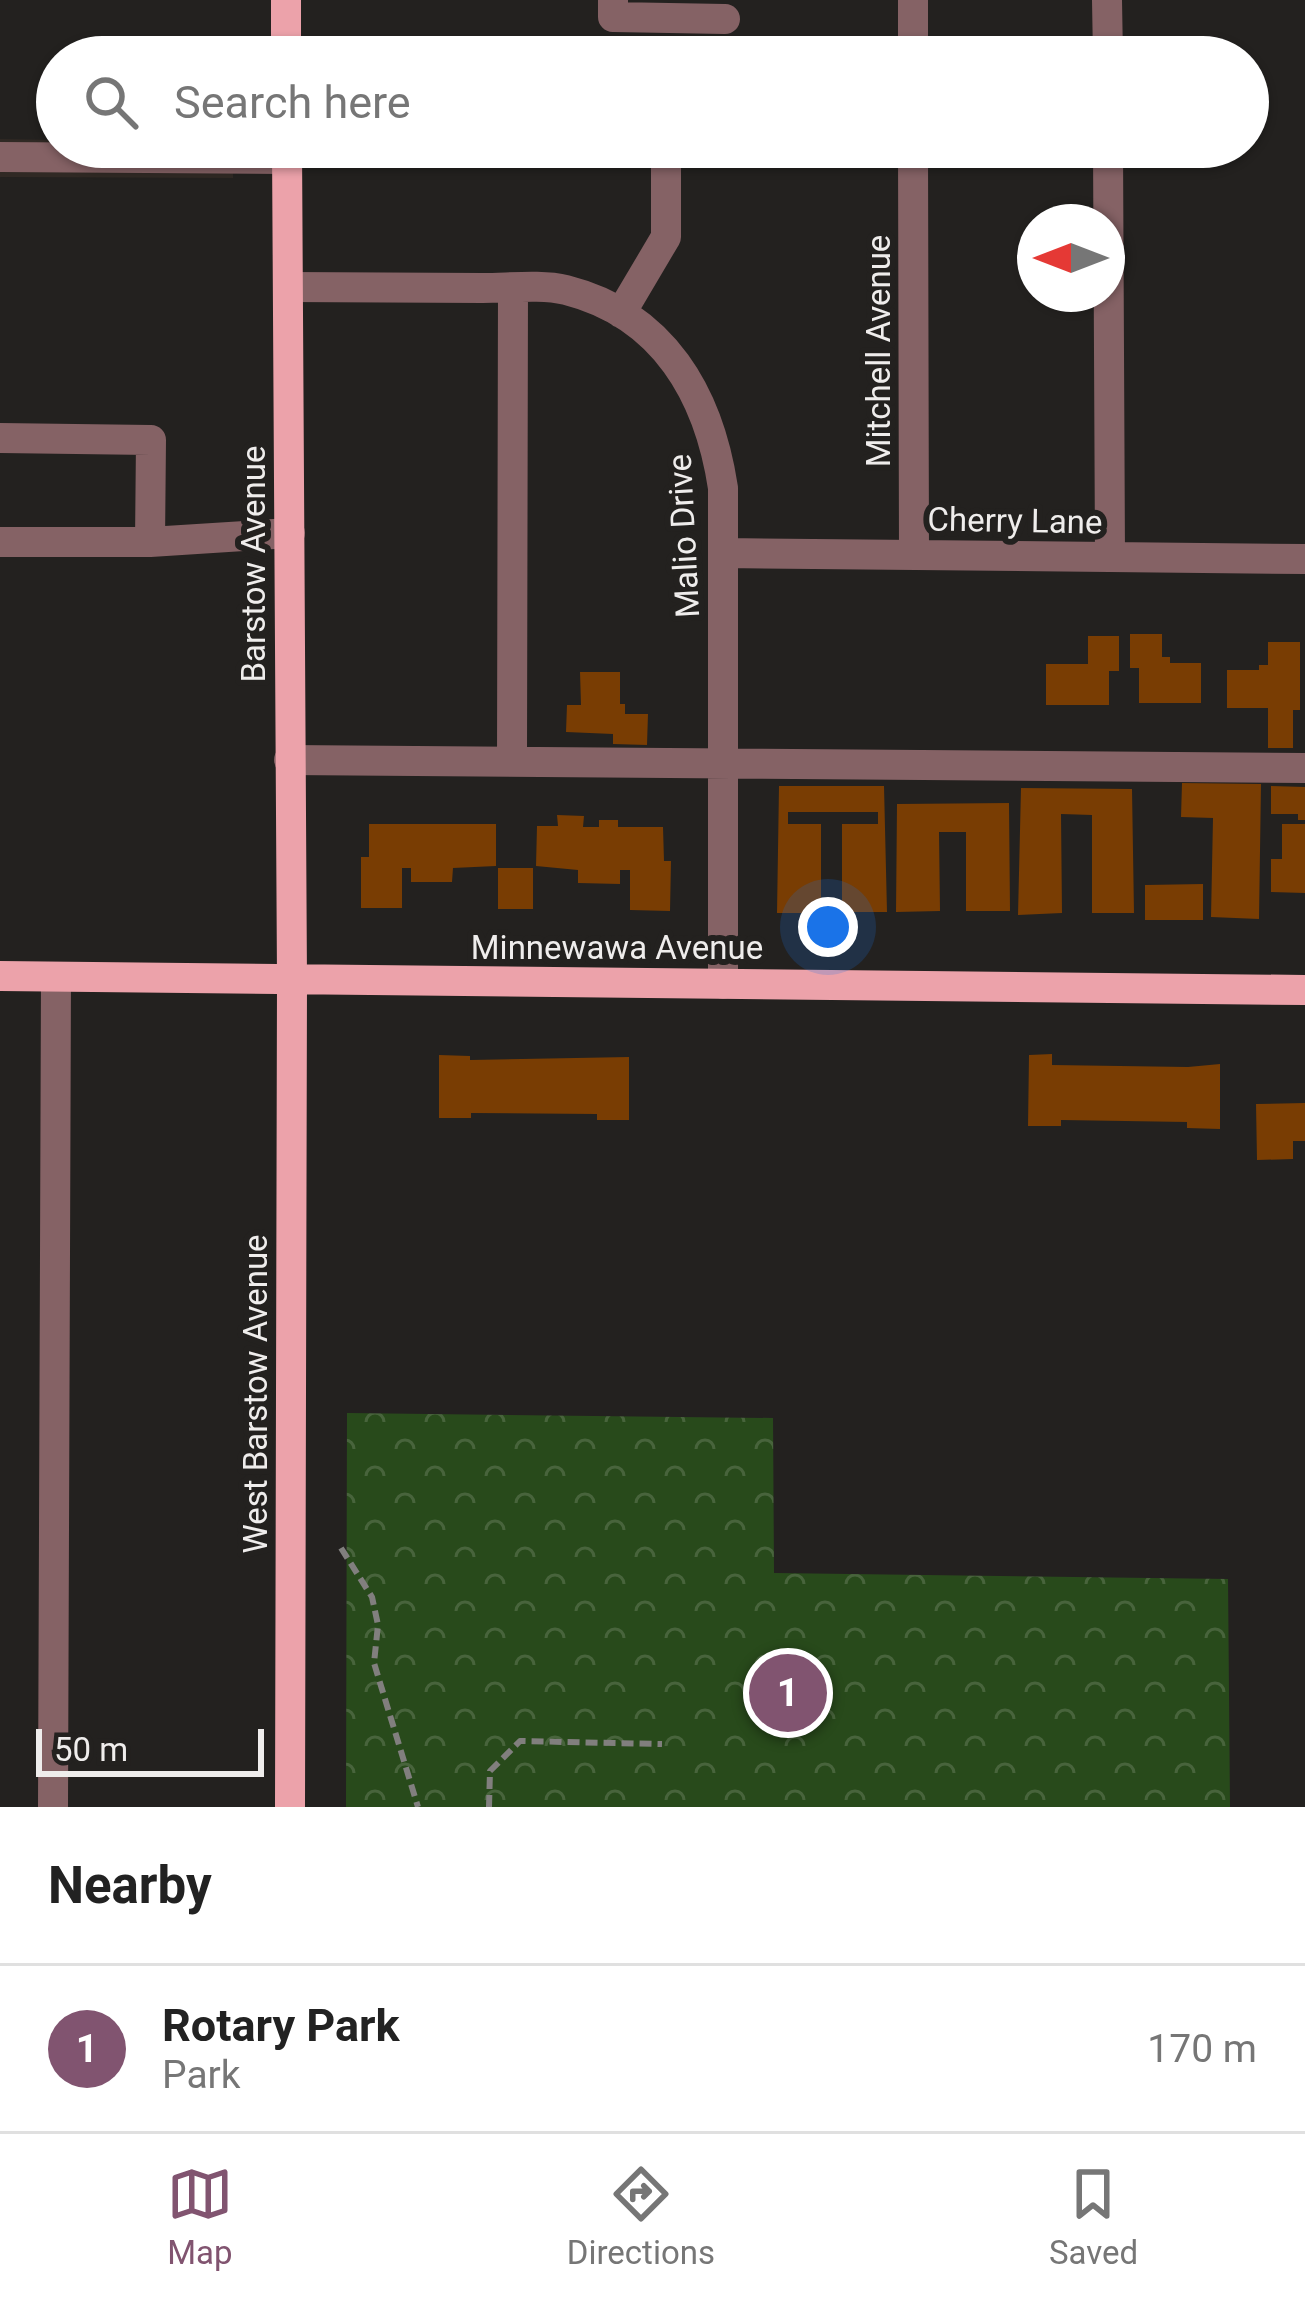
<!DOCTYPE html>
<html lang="en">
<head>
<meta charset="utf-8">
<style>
  :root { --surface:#fff; --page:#f2f2f2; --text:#222; --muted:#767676; --line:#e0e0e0; --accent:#815470 }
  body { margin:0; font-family:Roboto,sans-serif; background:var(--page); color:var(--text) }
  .compass { position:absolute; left:1017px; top:204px; width:108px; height:108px; border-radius:50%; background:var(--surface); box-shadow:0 3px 9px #0004; rotate:270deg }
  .scale { position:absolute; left:36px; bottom:30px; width:228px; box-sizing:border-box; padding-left:12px; border:6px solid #efedec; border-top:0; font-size:33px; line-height:42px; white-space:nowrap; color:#efedec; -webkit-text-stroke:9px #23211f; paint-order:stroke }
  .you { position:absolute; left:828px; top:927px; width:42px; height:42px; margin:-30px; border:9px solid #fff; border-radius:50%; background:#1a73e8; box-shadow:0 0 0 18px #1a73e833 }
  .badge { display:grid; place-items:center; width:78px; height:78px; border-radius:50%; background:var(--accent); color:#fff; font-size:39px; font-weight:700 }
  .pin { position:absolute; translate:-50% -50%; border:6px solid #fff; box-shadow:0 3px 12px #0006 }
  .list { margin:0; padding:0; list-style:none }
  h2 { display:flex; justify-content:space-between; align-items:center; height:156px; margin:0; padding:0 48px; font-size:51px }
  h2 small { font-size:39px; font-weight:400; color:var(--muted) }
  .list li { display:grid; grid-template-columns:78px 1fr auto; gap:36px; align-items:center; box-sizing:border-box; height:168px; padding:0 48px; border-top:3px solid var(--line) }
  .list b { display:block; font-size:45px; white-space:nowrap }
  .list p { margin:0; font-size:39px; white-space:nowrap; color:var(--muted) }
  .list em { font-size:39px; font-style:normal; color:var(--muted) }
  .icon { flex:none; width:66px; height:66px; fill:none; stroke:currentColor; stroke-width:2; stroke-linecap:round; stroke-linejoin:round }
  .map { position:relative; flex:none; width:1305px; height:1807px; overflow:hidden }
  .search { position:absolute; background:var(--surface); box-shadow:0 3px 9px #0004; left:36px; right:36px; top:36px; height:132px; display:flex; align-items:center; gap:30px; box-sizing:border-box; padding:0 42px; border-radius:66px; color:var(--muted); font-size:45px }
  .sheet { height:324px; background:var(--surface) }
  nav { display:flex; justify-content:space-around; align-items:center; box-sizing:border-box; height:168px; border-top:3px solid var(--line); background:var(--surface); font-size:33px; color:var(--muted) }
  nav a { display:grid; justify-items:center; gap:6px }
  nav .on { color:var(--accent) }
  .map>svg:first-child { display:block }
  .built { fill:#302924 }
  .park { fill:url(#park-crowns) }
  .building { fill:#793d03 }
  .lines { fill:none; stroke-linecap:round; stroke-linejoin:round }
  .path { stroke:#817f7e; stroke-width:6; stroke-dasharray:12 6; stroke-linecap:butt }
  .minor { stroke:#856265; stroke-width:30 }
  .major { stroke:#eca2aa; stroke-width:30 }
  .labels { text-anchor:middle; stroke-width:12; stroke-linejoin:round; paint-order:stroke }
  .street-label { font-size:33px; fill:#efedec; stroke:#23211f }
</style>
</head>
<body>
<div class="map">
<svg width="1305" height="1807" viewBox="0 0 1305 1807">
  <defs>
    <pattern id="park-crowns" width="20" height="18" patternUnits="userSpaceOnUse" patternTransform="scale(3)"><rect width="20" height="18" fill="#284a1b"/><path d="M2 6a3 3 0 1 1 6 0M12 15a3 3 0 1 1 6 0" fill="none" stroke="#48643c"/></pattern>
  </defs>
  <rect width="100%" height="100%" fill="#23211f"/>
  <path class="built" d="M0 139 57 140V147H233V178L0 177Z"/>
  <path class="park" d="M347 1413 773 1418 774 1573 1228 1579 1230 1807H346Z"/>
  <path class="building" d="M1130 634H1162V657H1170V663H1201V703H1139V668H1130Z
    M1088 636H1119V671H1109V705H1046V664H1088Z
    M1268 642H1300V710H1293V748H1268V708H1227V670H1259V665H1268Z
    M580 672H620V704H625V714H648L647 745 613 744V734L566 732 567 705H581Z
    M1182 783 1261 784 1259 919 1211 917 1213 818 1181 817Z
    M779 786H884L887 912H842V824H878V812H788V824H821V913H777Z
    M1271 786 1305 787V820H1298V814H1271Z
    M1021 788 1132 789 1134 913H1092V815L1061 814 1062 913 1018 915Z
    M1009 803 1010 911H966V832H939L940 911 896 912 897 804Z
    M557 815 584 816 583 827H599V820H618V827H663L664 861H671L670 911 630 910V870H620V884L578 883V870L536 866 537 826H558Z
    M369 824H496V866L453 868 452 882H411V868H402V908H361V857H369Z
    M1282 824H1305V893L1271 892V859H1282Z
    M498 868H533V909H498Z
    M1203 884V920H1145V885Z
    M1052 1054V1065L1188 1067 1220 1064V1129L1187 1128V1122L1061 1120V1126H1028L1029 1055Z
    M439 1055 470 1056V1060L629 1057V1120H597V1114L471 1113V1118H439Z
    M1305 1103V1141H1293V1159L1257 1160 1256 1104Z"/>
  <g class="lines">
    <path class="path" d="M341 1548 372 1597 378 1625 374 1663 418 1807
      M489 1807 490 1771 520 1741 662 1744"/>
    <path class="minor" d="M613 0V17L725 19
      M913 0V57
      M1107 0 1108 57
      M913 147 914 555
      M1108 147 1110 557
      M0 157 287 159
      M288 287C353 287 418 288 483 288 509 288 541 284 566 290 664 315 709 395 723 488V984
      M621 313 666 237V147
      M0 438 151 440 150 542
      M0 542H150L290 533
      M724 553 1305 559
      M289 760 1305 768
      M512 761 513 288
      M53 1807 56 977"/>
    <path class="major" d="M286 0V57
      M287 147 292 980 290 1807
      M0 976 1305 990"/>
  </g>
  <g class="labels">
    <g class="street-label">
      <text transform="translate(878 351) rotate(-90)" y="12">Mitchell Avenue</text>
      <text transform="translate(1015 520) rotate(1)" y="12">Cherry Lane</text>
      <text transform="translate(683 536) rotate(-93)" y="12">Malio Drive</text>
      <text transform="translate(253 564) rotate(-90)" y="12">Barstow Avenue</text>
      <text x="617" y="959">Minnewawa Avenue</text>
      <text transform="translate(255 1394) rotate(-90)" y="12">West Barstow Avenue</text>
    </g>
  </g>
</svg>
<svg class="compass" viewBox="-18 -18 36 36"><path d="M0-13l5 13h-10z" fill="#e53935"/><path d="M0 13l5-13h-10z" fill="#767676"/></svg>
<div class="scale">50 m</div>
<div class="you"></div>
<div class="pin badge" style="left:788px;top:1693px">1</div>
<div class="search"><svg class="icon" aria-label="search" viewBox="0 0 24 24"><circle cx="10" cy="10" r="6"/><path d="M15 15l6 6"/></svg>Search here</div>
</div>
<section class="sheet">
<h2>Nearby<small></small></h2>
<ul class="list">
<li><span class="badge">1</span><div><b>Rotary Park</b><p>Park</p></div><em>170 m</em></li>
</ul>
</section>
<nav>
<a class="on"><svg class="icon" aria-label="map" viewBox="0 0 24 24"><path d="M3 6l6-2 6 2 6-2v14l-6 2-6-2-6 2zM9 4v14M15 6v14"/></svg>Map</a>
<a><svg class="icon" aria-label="directions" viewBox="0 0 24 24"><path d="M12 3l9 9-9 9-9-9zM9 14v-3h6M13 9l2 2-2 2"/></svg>Directions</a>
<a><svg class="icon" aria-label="saved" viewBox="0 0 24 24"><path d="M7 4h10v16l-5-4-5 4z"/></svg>Saved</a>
</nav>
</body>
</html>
